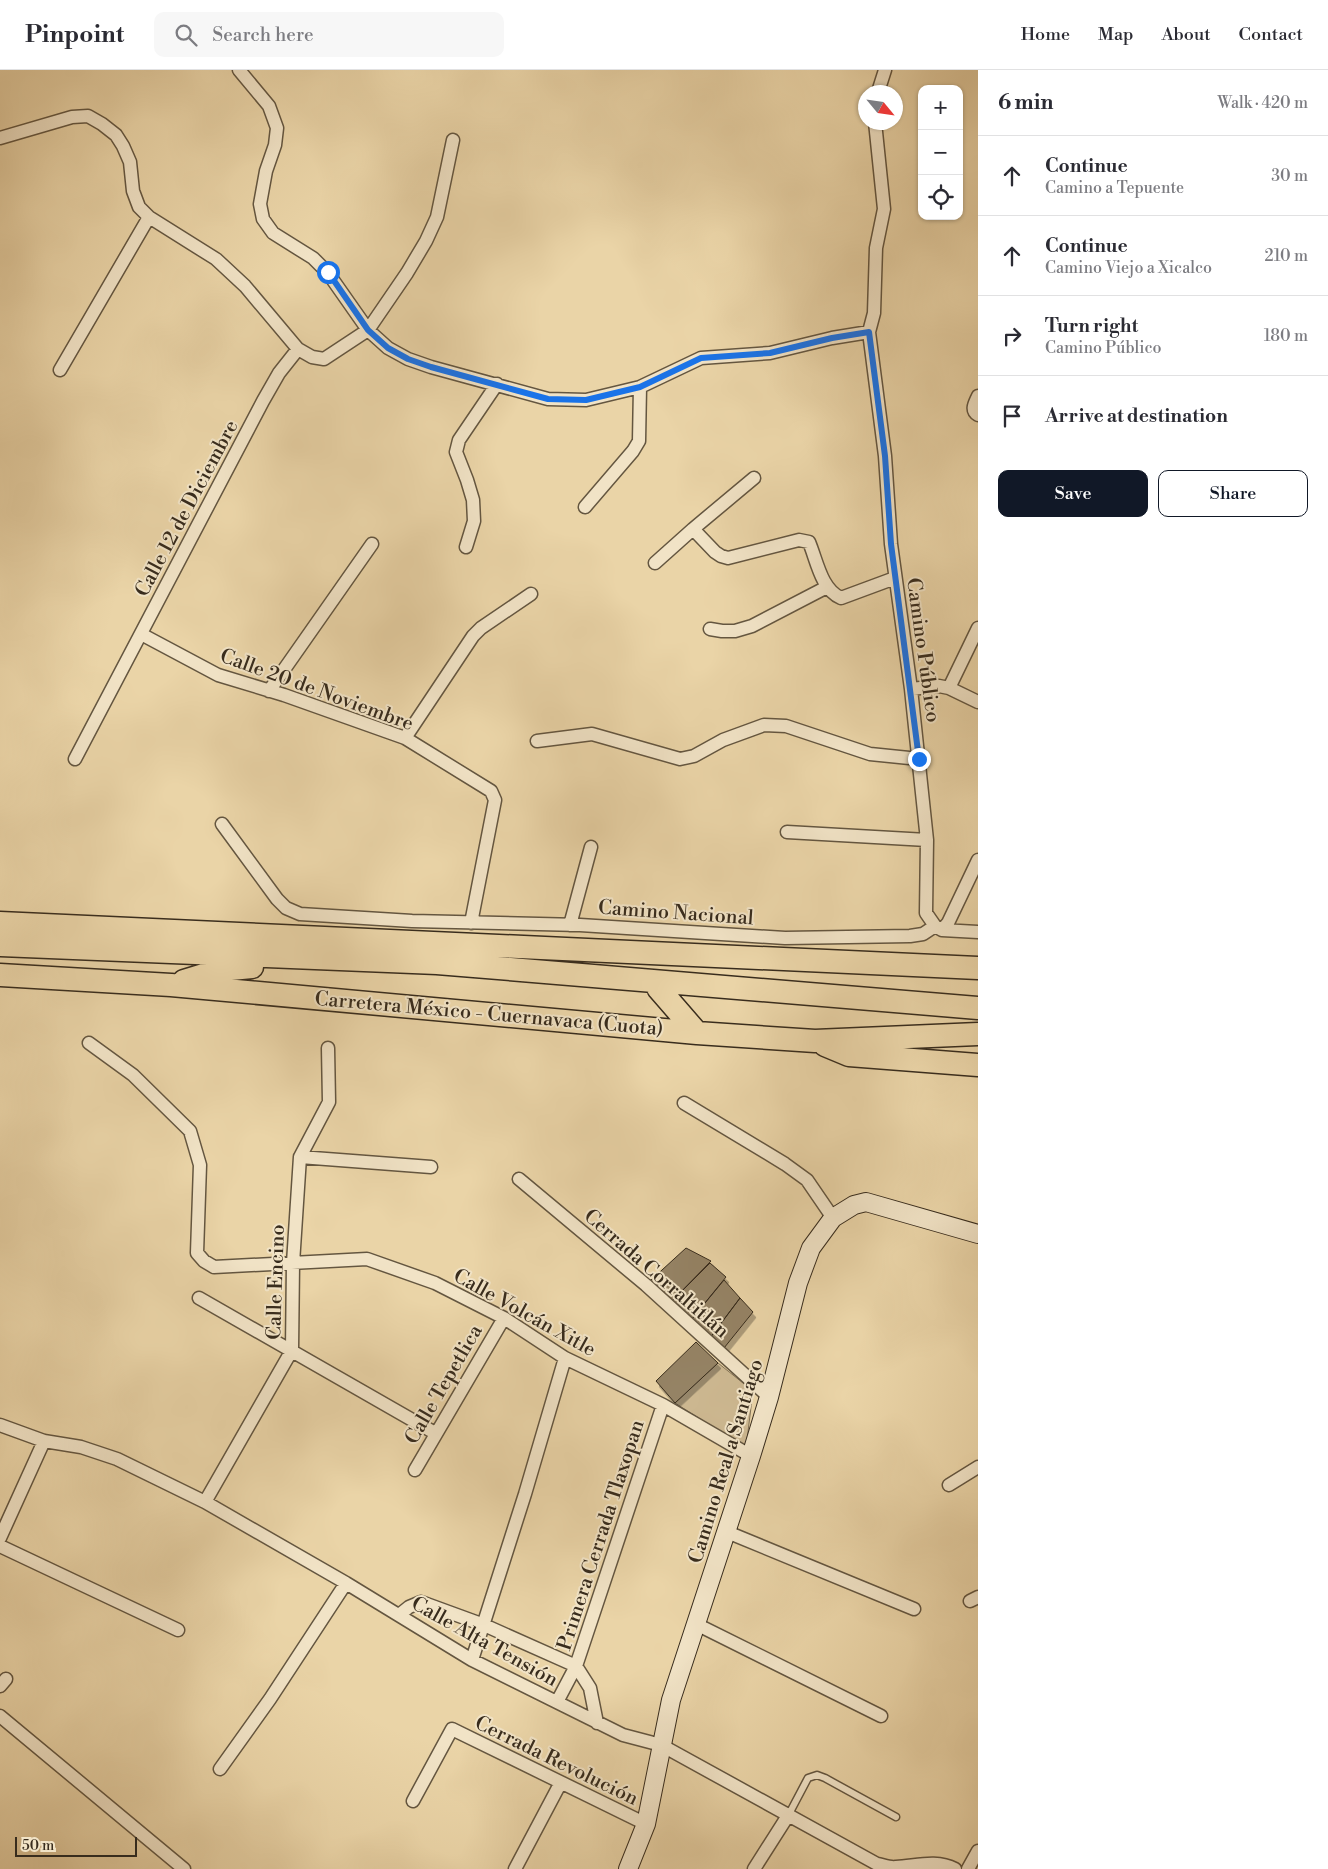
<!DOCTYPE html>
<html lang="en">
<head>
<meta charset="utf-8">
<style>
  :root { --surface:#fff; --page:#f7f7f7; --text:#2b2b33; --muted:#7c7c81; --line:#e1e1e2; --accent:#111827 }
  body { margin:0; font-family:"Libre Bodoni",serif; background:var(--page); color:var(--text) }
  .controls { position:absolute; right:15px; top:15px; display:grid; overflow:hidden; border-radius:10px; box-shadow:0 1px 4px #0004 }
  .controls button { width:45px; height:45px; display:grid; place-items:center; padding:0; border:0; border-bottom:1px solid var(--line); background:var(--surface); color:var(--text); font:25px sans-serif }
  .compass { position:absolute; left:858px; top:15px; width:45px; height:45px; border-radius:50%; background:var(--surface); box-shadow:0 1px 4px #0004; rotate:119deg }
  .scale { position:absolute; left:15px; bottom:12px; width:122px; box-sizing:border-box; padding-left:5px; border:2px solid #382c1d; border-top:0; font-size:14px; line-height:18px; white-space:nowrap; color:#382c1d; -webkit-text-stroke:4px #f1e3c6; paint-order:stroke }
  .stop { position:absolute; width:15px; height:15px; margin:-11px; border:4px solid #1a73e8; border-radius:50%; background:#fff }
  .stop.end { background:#1a73e8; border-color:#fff; box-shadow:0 1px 5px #0008 }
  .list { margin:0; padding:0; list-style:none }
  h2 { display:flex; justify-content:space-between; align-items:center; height:65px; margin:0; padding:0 20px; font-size:21px }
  h2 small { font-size:16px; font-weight:400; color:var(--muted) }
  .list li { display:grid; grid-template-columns:32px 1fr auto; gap:15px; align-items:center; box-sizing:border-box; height:80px; padding:0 20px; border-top:1px solid var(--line) }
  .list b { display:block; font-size:19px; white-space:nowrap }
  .list p { margin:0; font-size:16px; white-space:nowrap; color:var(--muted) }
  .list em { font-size:16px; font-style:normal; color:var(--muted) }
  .actions { display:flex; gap:10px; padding:15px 20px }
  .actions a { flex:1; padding:11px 0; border:1px solid var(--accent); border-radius:10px; text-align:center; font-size:18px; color:var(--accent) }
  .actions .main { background:var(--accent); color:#fff }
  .icon { flex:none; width:28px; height:28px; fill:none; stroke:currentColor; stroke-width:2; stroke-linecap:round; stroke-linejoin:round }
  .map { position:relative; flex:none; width:978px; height:1799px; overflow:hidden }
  header { display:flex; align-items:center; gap:30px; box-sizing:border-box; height:70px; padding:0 25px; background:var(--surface); border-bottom:1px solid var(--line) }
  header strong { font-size:24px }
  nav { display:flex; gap:28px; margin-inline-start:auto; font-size:18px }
  .search { width:350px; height:45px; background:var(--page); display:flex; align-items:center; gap:12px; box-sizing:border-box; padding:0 18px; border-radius:10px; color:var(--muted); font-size:19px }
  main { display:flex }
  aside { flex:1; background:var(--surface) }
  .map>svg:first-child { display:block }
  .green { fill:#ccb790; stroke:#827256 }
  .building { fill:#958365; stroke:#382c1d; filter:url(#shadow) }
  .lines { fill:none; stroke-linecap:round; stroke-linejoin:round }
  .lane-casing { stroke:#645640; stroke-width:9 }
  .street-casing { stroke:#645640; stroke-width:15 }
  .secondary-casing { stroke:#382c1d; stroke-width:20 }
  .highway-casing { stroke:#382c1d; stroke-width:25 }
  .lane { stroke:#f1e3c6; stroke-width:6 }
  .street { stroke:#f1e3c6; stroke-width:12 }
  .secondary { stroke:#f1e3c6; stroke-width:18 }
  .highway { stroke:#ead4a7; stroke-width:22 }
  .route { stroke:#1a73e8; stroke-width:6 }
  .labels { text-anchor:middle; stroke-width:4; stroke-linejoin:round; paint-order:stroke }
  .street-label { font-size:20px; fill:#382c1d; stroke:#f1e3c6 }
</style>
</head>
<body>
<header>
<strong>Pinpoint</strong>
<div class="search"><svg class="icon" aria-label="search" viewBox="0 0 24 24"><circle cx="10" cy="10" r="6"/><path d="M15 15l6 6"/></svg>Search here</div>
<nav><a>Home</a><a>Map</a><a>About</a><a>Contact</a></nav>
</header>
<main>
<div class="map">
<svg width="978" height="1799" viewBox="0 0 978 1799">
  <defs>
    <filter id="shadow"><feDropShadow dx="3" dy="5.5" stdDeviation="0" flood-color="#0004"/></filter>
  </defs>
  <rect width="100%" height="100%" fill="#ead4a7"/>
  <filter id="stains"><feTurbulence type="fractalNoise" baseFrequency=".004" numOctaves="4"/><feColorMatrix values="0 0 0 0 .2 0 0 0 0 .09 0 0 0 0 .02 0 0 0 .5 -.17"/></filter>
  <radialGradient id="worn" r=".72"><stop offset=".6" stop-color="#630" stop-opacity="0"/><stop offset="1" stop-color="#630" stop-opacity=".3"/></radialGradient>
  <path class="green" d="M718 1293 753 1321 746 1378 675 1333Z"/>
  <path class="building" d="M686 1178 711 1191 671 1232 650 1211Z
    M710 1193 726 1207 691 1250 671 1232Z
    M724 1210 740 1228 710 1268 691 1250Z
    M740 1228 753 1242 724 1278 710 1268Z
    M696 1272 718 1293 675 1333 656 1311Z"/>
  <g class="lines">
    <defs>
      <path id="lane" d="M789 1744 808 1708 817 1705 825 1708 896 1747"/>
      <path id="street" d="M239 0 269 36 277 58 275 75 266 101 260 134 263 149 273 163 313 188 328 203 368 260 388 278 408 289 431 297 548 329 586 330 640 317 701 288 770 283 832 268 869 262
        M878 22 885 0
        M875 52 884 139 876 178 874 243 869 262 885 386 891 474 911 619 927 770 926 843 935 856 942 860 978 862
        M0 68 72 47 88 46 102 54 116 65 123 76 130 92 133 121 139 137 149 147 216 189 245 216 298 279 312 287 324 289 368 260 407 203 426 171 437 147 453 70
        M60 300 149 147
        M978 326C975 333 970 340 978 345
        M754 408 693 459 715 482 721 486 728 488 799 470 809 472C817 491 821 519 841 528L895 508
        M585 437 633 381 639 371 640 317
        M466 477 474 451 473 430 467 410 456 382 459 370 497 314
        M655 493 693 459
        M710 559 722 561H735L752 556 827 517
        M141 564 218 605 284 625 405 668 491 721 495 730 471 853
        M949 618 978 558
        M911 619 939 616 949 618 978 632
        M269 621 372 474
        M405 668 473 566 481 558 531 524
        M537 671 592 664 680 689 694 686 723 670 764 655 786 656 870 684 919 689
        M75 689 263 331 279 303 298 279
        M222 754 277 829 286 838 300 844 412 851 580 855 785 868 910 866 923 864 935 856
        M787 762 927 770
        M570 855 591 777
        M942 860 948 853 978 790
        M89 973 133 1005 190 1061 200 1095 197 1183 204 1191 214 1197 367 1189 435 1213 504 1248 565 1288 663 1335 751 1386
        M684 1033 785 1094 807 1110 833 1148
        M300 1087 431 1097
        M519 1109 646 1215 769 1327
        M199 1228 435 1363
        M0 1355 44 1371 81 1377 117 1389 205 1432 346 1513 472 1590 623 1665 661 1675 877 1794C883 1795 890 1798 896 1797 916 1796 936 1789 955 1799
        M415 1400 504 1248
        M949 1415 978 1397
        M205 1432 292 1280 293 1193 300 1087 329 1032 328 978
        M727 1462 914 1539
        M0 1468 44 1371
        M0 1476 178 1560
        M970 1531 978 1527
        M399 1545 409 1537 421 1532 484 1555 576 1596 590 1618 597 1653
        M696 1554 881 1646
        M472 1590 525 1424 565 1288
        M0 1616 6 1609
        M557 1632 576 1596 663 1335
        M0 1646 184 1799
        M220 1699 270 1629 346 1513
        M413 1731 452 1659 646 1754
        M515 1799 560 1714
        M754 1799 789 1744
        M968 1799 978 1781"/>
      <path id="secondary" d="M628 1799 646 1754 671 1630 751 1386 769 1327 798 1213 811 1178 833 1148 854 1135 866 1132 978 1164"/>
      <path id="highway" d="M0 853 978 898
        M0 875 437 893 978 938
        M0 905 171 915 697 963 815 971 978 964
        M184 911 220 900 252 897
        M658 918 697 963
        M825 975 849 985 978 995"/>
    </defs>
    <use href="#lane" class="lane-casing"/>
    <use href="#street" class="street-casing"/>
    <use href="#secondary" class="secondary-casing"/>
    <use href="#highway" class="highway-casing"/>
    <use href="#lane" class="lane"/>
    <use href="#street" class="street"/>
    <use href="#secondary" class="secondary"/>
    <use href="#highway" class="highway"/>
  </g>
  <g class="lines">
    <path class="route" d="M328 202 368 260 388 278 408 289 431 297 548 329 586 330 640 317 701 288 770 283 832 268 869 262 885 386 891 474 919 689"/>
  </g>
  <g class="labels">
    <g class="street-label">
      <text transform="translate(186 438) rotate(-62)" y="7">Calle 12 de Diciembre</text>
      <text transform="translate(924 580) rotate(82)" y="7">Camino Público</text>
      <text transform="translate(317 619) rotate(20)" y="7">Calle 20 de Noviembre</text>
      <text transform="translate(676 842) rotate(4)" y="7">Camino Nacional</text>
      <text transform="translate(489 943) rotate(5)" y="7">Carretera México - Cuernavaca (Cuota)</text>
      <text transform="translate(657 1203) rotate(41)" y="7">Cerrada Corraltitlán</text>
      <text transform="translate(275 1212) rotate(-88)" y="7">Calle Encino</text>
      <text transform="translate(525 1242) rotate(29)" y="7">Calle Volcán Xitle</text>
      <text transform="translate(443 1314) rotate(-60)" y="7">Calle Tepetlica</text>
      <text transform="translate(725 1391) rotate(-73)" y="7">Camino Real a Santiago</text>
      <text transform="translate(600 1465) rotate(-72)" y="7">Primera Cerrada Tlaxopan</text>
      <text transform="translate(485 1571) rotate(29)" y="7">Calle Alta Tensión</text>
      <text transform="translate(557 1690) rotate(26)" y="7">Cerrada Revolución</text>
    </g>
  </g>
  <rect width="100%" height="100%" filter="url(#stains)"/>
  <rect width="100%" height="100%" fill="url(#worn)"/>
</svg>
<div class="controls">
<button>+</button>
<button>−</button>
<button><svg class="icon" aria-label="locate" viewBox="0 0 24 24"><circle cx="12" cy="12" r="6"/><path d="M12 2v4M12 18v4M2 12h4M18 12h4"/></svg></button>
</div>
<svg class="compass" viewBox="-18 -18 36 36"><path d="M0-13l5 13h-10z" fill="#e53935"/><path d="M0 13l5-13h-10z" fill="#7c7c81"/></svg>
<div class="scale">50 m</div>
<div class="stop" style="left:328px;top:202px"></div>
<div class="stop end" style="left:919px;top:689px"></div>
</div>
<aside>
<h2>6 min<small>Walk · 420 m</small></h2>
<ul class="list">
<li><svg class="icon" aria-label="ahead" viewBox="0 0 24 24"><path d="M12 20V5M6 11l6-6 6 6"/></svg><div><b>Continue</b><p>Camino a Tepuente</p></div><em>30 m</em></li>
<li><svg class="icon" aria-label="ahead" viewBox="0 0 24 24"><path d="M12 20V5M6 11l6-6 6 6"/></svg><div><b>Continue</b><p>Camino Viejo a Xicalco</p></div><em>210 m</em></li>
<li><svg class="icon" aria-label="right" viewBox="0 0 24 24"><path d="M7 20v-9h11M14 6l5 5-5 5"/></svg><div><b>Turn right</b><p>Camino Público</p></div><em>180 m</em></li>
<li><svg class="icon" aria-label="arrive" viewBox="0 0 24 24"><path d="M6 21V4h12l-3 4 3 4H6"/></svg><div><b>Arrive at destination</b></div></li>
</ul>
<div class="actions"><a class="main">Save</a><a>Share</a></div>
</aside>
</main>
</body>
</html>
